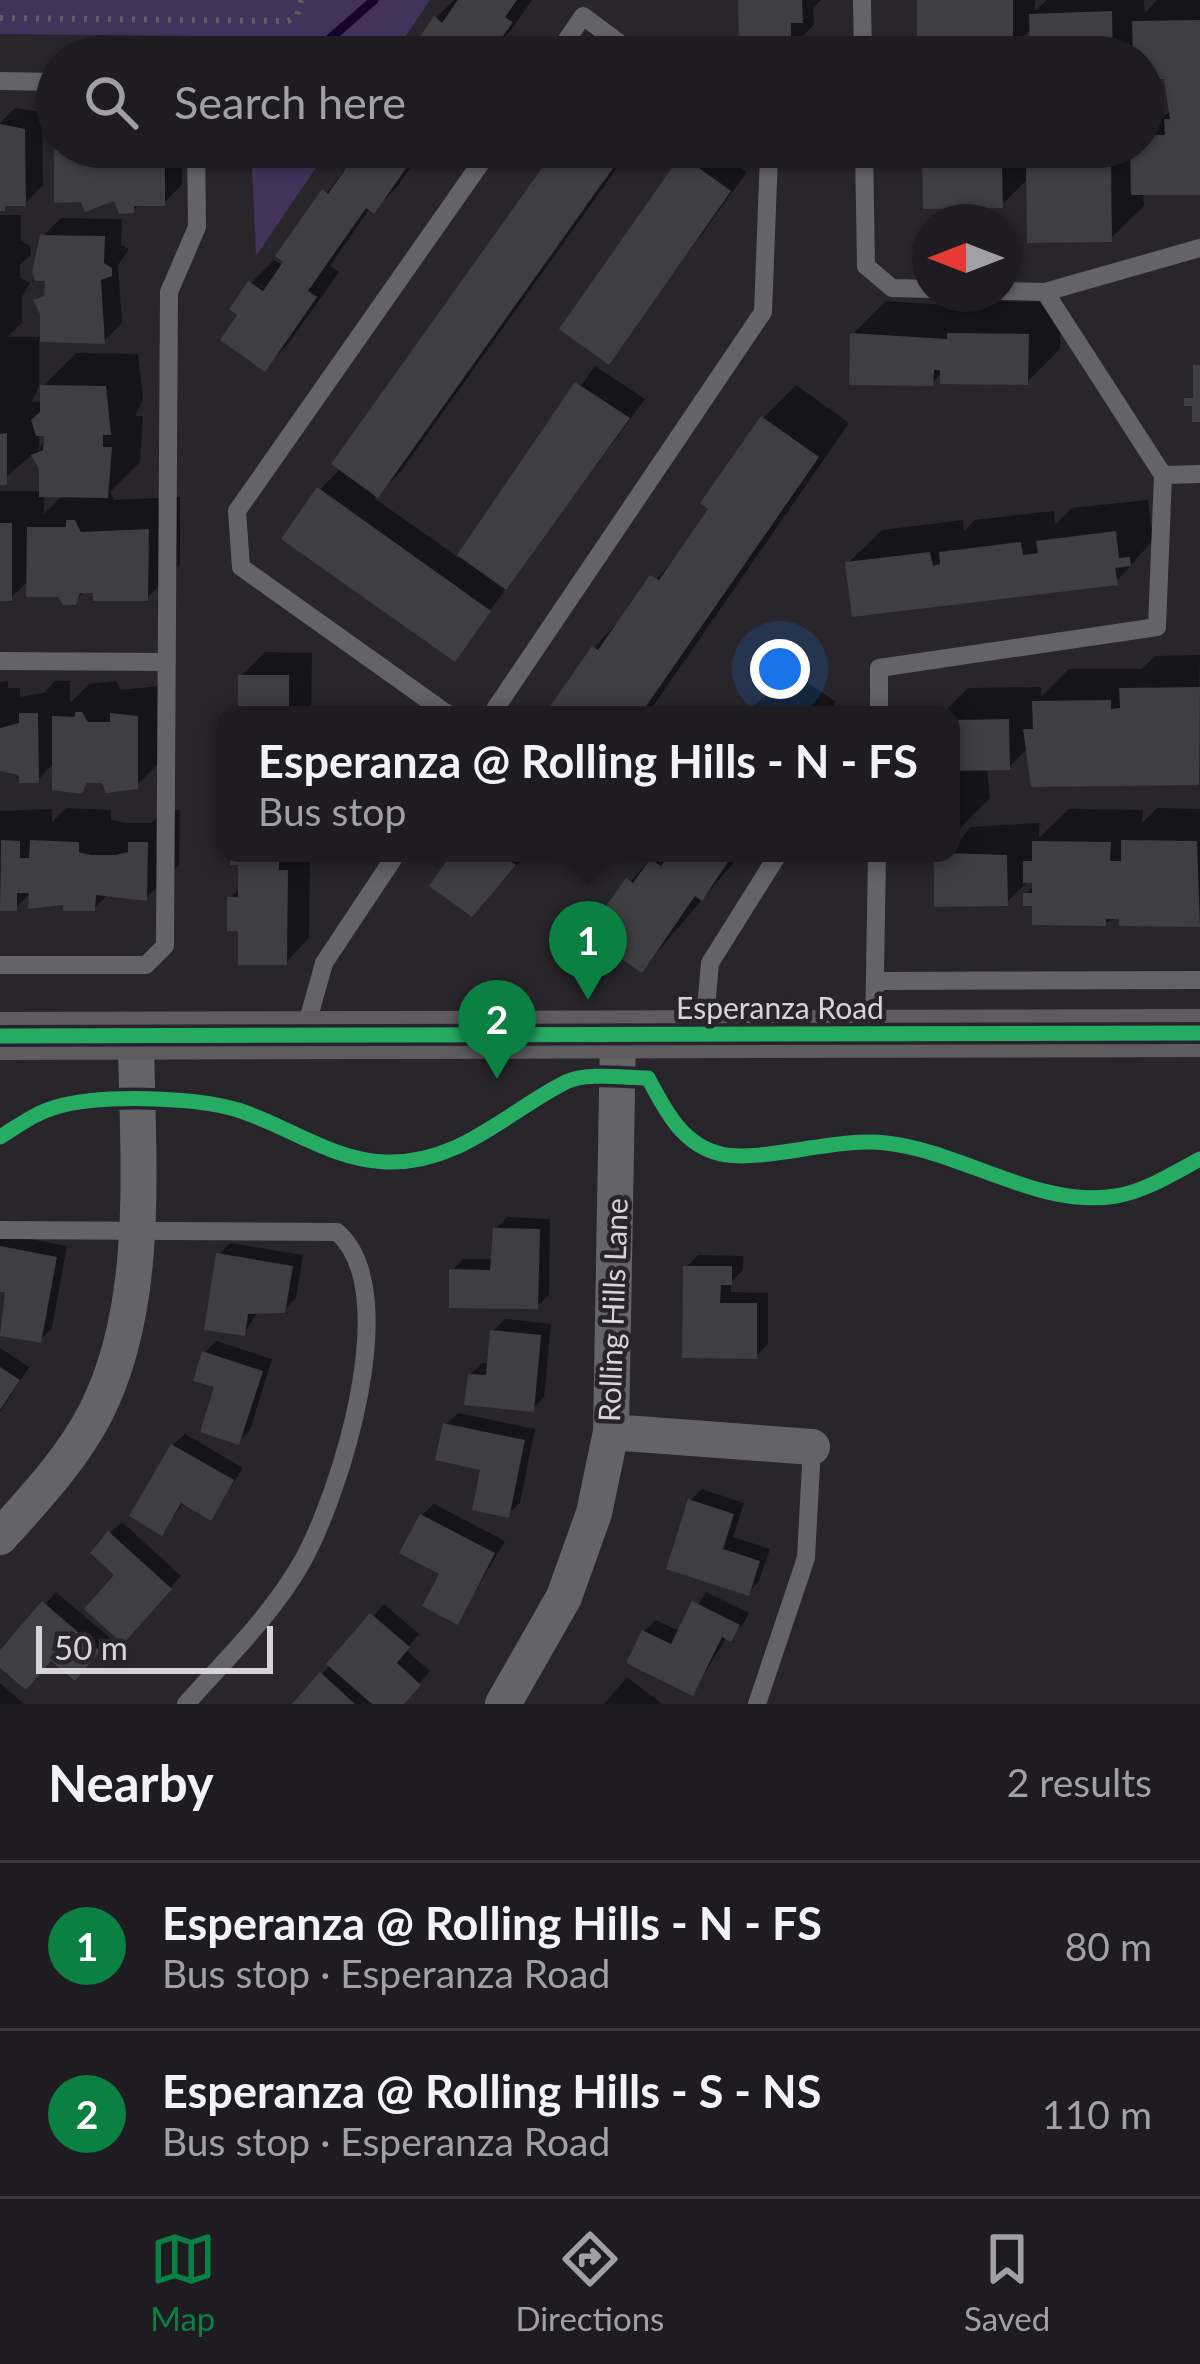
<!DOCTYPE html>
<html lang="en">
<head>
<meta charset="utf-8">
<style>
  :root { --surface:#1e1c20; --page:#2b292d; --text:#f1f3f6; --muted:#a1a1a5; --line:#3c3a3e; --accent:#0b8043 }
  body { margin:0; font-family:Lato,sans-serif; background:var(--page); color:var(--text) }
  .compass { position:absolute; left:912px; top:204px; width:108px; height:108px; border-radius:50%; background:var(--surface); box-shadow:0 3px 9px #0004; rotate:270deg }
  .scale { position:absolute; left:36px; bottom:30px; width:237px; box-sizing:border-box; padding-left:12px; border:6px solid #d6d4d8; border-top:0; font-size:33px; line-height:42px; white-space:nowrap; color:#d6d4d8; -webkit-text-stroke:9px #27252b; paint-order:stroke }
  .you { position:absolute; left:780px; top:669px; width:42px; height:42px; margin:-30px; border:9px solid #fff; border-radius:50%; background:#1a73e8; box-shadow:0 0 0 18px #1a73e833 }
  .badge { display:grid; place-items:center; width:78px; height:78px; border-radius:50%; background:var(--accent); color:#fff; font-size:39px; font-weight:700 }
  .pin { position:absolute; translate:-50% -99px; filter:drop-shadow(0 3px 6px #0008) }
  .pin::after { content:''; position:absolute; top:63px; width:42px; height:36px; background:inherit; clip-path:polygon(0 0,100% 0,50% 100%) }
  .popup { position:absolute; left:216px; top:706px; width:744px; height:156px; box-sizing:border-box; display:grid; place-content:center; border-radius:24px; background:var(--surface); filter:drop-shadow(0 3px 9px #0005); font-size:39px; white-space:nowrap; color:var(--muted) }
  .popup b { font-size:45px; color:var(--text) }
  .popup::after { content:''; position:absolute; left:50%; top:100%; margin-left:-24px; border:24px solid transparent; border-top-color:var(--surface) }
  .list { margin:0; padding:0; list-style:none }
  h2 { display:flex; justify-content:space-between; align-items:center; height:156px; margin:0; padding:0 48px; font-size:51px }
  h2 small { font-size:39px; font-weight:400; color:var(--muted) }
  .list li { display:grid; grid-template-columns:78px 1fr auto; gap:36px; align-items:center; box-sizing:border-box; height:168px; padding:0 48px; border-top:3px solid var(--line) }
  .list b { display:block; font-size:45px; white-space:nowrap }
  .list p { margin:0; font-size:39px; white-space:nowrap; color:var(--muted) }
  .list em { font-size:39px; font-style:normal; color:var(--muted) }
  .icon { flex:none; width:66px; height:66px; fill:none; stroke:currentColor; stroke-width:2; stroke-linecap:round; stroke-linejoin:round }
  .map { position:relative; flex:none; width:1200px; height:1704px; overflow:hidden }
  .search { position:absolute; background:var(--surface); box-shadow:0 3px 9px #0004; left:36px; right:36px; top:36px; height:132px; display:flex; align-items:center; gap:30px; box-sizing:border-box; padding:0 42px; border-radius:66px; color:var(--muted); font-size:45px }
  .sheet { height:492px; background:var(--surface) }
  nav { display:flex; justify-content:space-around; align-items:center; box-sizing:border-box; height:168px; border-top:3px solid var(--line); background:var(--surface); font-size:33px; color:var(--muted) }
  nav a { display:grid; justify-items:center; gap:6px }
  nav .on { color:var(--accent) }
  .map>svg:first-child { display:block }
  .green { fill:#43335a }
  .shadow { fill:#0007; fill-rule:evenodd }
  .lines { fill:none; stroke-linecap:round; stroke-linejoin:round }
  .stream { stroke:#17032d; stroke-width:9 }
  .building { fill:#3f3e41 }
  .path { stroke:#5f5e60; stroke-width:6; stroke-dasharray:3 9; stroke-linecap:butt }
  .lane { stroke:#646365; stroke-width:18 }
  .street { stroke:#646365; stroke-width:36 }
  .secondary { stroke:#5e5c5f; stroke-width:48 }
  .cycleway-casing { stroke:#27252b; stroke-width:22 }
  .cycleway { stroke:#26ab63; stroke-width:15 }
  .labels { text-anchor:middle; stroke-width:9; stroke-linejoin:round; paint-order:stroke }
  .street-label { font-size:30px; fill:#d6d4d8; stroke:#27252b }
</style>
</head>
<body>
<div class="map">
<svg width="1200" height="1704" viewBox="0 0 1200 1704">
  <rect width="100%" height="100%" fill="#28262a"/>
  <path class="green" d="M0 0H430L392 57H254L269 37 0 34Z
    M251 147H330L256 256Z"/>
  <path class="shadow" d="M454 0H532L492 57H427L435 46 436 18Z
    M741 0H821L813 8 814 25 790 49Z
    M920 0H1035V11L1047 0H1144L1145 13 1157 0H1200V191L1143 192 1144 206 1110 239 1029 178 1002 205 925 156 934 147H1025V165L1043 147H1143V134L1171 111 1167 76 1143 67V57H1033L1032 28 1012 48V57H926L934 50Z
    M15 108 42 112 43 185 25 204 0 207V123Z
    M57 134V147H182V185L164 203H140L133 211 116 197 57 200Z
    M362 147H425L397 187 374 210 370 208 330 266 339 272 288 344 265 368 242 314 251 283 274 260 284 266 287 261 279 255Z
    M561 147H632L401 471 374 498 459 558 595 366 645 399 455 658 320 489 341 468Z
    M694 147H712L747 172 609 361 684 157Z
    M0 215H21V241L30 246 31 255 20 265V278L30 283 22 297V323L7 337H42L47 294 43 236 61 218 122 219 121 245 129 249 118 265 122 323 104 341 39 339V386L32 402 43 401V386L76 353 138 354 143 399 135 416H143L140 462 110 492 114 500 180 497V565L147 598 86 590 74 602 29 580 11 598 0 599V491H42V468L34 453 0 482ZM39 433H47L39 451ZM44 494H64L44 514Z
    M886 301 978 307 983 301 1061 302 1060 349 1027 382 943 371 932 383 853 334Z
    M796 385 849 423 649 712 548 715 594 648 687 545 763 418Z
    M1148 500 1151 527 1162 525V530L1116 582 848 563 882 530 963 520 964 531 975 520 1054 511 1055 525 1072 508Z
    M265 652 312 653 311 715H232L241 700V676Z
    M1200 655 1198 782 1029 747 1009 767H987L990 798 957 831H951V715H941L968 688 1041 687V697L1069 669H1142L1155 656Z
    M793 673 836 702 827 715H743Z
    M8 681V688H20V697L44 693 55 681H70V703L89 684 116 681 121 690 169 685V753L136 786 91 780 81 790 55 762 38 780 0 768V682Z
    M66 808 111 810V820L126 823H151L164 810H180L179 865 146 898 109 894 94 908 32 892 15 908 0 907V811L52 809V822Z
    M1157 808 1200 809V924L1122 923V916L1105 923 1035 903 1026 894 1035 885 1029 880 1006 903 937 860 951 853 970 827 1039 823V838L1069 809 1143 810 1142 823Z
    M233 853H310L309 938 286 962 241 928 230 898 241 887V862Z
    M455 853H528L472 913Z
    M655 853H742L642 970 619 916 608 908Z
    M507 1217 550 1219 549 1295 537 1306 452 1271 463 1259H493L496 1229Z
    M0 1233 67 1246 52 1328 40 1340 8 1290 0 1289Z
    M230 1243 303 1255 296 1298 284 1310 257 1313 244 1333 219 1255Z
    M698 1255 743 1256V1270L731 1282V1292L768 1293V1344L756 1356 686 1267Z
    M505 1319 551 1324 544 1397 533 1409 470 1375 482 1363 490 1364 493 1331Z
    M216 1341 272 1359 250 1430 239 1442 204 1353Z
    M0 1348 29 1367 0 1412Z
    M458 1413 535 1429 520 1503 508 1514 484 1468 446 1424Z
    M185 1434 243 1468 210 1517 184 1502 162 1532 173 1445Z
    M702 1489 744 1503 733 1537 770 1549 759 1581 748 1593 690 1501Z
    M434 1504 505 1541 457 1622 422 1515Z
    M122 1522 181 1576 135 1628 110 1533Z
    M56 1592 110 1638 86 1665 52 1657 0 1664V1655Z
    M706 1592 749 1613 742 1626 727 1636 693 1693 644 1631 656 1620 681 1632Z
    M384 1604 419 1634 406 1650 430 1671 402 1704H296Z
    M627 1677 661 1703 660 1704H604Z
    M0 1683 24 1704H0Z"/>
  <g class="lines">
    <path class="stream" d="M309 57 374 0"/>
  </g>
  <path class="building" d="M458 0H517L505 17 513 22 488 57H423L431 46 419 38 434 16 442 23Z
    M738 0H802L803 23H791V52L739 53Z
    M917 0H1013V51H989V57L917 53Z
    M1112 11 1113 57H1030L1029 14Z
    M1200 20V195H1131L1130 147H1143L1150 135H1165L1164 119H1170L1164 79H1151V69L1143 70V57H1133L1132 21Z
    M0 124 25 129 26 206H5V211H0Z
    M54 147H165V206H134V213L119 214 114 201 85 212 81 202 54 203Z
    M361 147H421L374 214 366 208 308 291 317 297 265 372 220 340 237 315 229 309 248 281 263 291 283 262 275 256 322 189 328 194Z
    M557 147H628L378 498 331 464Z
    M939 147H981V168H1002L1003 208 923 209 922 155H939Z
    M681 155 731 191 609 365 559 329Z
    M1111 159 1112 242 1027 243 1026 160Z
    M40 235 105 236 104 263 112 268V276L101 280 105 344 40 342V314L33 300 44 296 45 281H35L32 273Z
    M850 333 947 339V333L1029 334 1028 385 940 384V370H934L933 386 849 385Z
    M1193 365H1200V422H1192V406H1184V398H1193Z
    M575 382 630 418 506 590 457 555Z
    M40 385 106 386 111 435H103V447H112L108 498 39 497V469L31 455 43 450 44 436H36L31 420 40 412Z
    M761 416 819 457 640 715H544L592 646 598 650 650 575 659 580 708 509 700 503Z
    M7 433V485H0V434Z
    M317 487 491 611 455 662 281 539Z
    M66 520H75L81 532 149 529 148 601H93V593H80L76 605H63L58 597H26L27 527H66Z
    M0 523H12V601H0Z
    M1116 531 1119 558 1130 557 1131 566 1115 568 1118 585 852 617 845 562 930 552 933 566 940 564 939 552 1021 542 1023 555 1038 553 1036 541Z
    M238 675H289V715H229V708H238Z
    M1200 687 1199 785 1031 787 1023 729H1033L1032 701 1111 700V709L1120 708 1119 688Z
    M75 712H82L88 722H110V713L138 716V789L106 793 102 783H87L82 794 52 790V716L75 717Z
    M19 713H38L39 783H19V775L0 771V728L19 723Z
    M1009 719 1010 770 951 771V720Z
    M1 840 20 841V858H29L30 840 79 842V852L91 855H116L128 852V842H148L147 901 96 895 95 911H63V905L28 909 29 893H17V911H0Z
    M1121 840 1197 841 1200 927 1119 926V919H1106V926L1032 925V906H1023V893H1032V883H1023V861H1032V841L1111 842 1110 861H1121Z
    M230 853H279V870H288L287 965H238V931H227V897H238V865H230Z
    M452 853H516L510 861 516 865 472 917 429 886Z
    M670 853H734L702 901 695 896 642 973 597 942 615 916 604 909 626 878 633 883 650 859 661 866Z
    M944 853 1007 855 1008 906 934 907V859H944Z
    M493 1228 540 1229 538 1309 449 1308V1269L490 1270Z
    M0 1246 57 1257 41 1343 0 1336 5 1292H0Z
    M216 1253 293 1266 285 1313 248 1314 245 1336 204 1330Z
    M683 1266H732V1285H721L720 1303H757V1359L682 1358Z
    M490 1330 541 1335 534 1412 464 1405 468 1374 486 1375Z
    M202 1351 263 1371 239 1445 200 1432 214 1387 193 1381Z
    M0 1367 20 1380 0 1410Z
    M443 1423 525 1440 509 1518 472 1510 480 1470 435 1460Z
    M171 1444 234 1480 211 1521 181 1503 162 1536 129 1516Z
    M688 1499 734 1514 723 1549 760 1561 749 1596 666 1569Z
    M420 1514 495 1553 458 1625 422 1606 439 1574 399 1553Z
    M108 1531 172 1589 123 1644 84 1609 114 1575 90 1553Z
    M42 1601 100 1651 75 1681 51 1661 26 1690 0 1668V1650Z
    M692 1601 740 1625 731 1642 722 1637 693 1696 626 1663 642 1630 671 1644Z
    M370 1613 410 1647 397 1663 421 1685 404 1704H372L326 1664Z
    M320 1672 355 1704H292Z"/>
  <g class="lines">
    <path class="path" d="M0 18 288 21 297 16 301 0"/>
    <path class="lane" d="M862 0 863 57
      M555 57 583 16 638 57
      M0 81 57 82
      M864 147 866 266 892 288 930 289
      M1002 291 1045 292 1163 475 1200 474
      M1045 292 1200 248
      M0 661 167 662
      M449 715 241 567 237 511 492 147
      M491 715 763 312 769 155 758 147
      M879 715V668L1157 627 1163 475
      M0 965H146L165 946 169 292 197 227 196 147
      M875 981 1200 980
      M305 1031 324 963 397 853
      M704 1031 710 963 779 853
      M874 1034 877 853
      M0 1230 337 1232C405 1291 340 1494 302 1562 272 1615 226 1659 186 1704
      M757 1704 806 1558 812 1447"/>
    <path class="street" d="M611 1432 812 1447
      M0 1537C35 1498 72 1459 96 1412 152 1301 137 1157 136 1036
      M503 1704 564 1597 594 1513 611 1432 618 1036"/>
    <path class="secondary" d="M0 1036 1200 1033"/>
    <defs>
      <path id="cycleway" d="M0 1036 1200 1033
        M0 1137C18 1126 35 1113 56 1107 101 1094 194 1097 238 1110 288 1126 332 1160 385 1162 459 1165 506 1112 566 1082 587 1072 625 1078 648 1078 665 1110 682 1145 721 1154 763 1163 835 1137 886 1143 962 1151 1039 1209 1116 1196 1146 1191 1174 1173 1200 1159"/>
    </defs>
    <use href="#cycleway" class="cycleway-casing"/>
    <use href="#cycleway" class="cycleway"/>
  </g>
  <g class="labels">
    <g class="street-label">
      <text x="780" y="1019">Esperanza Road</text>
      <text transform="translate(614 1310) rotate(-88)" y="10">Rolling Hills Lane</text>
    </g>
  </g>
</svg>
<svg class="compass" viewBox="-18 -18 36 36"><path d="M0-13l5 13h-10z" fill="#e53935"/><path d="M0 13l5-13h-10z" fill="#a1a1a5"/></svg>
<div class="scale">50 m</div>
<div class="you"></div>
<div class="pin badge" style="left:588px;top:1000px">1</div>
<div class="popup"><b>Esperanza @ Rolling Hills - N - FS</b>Bus stop</div>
<div class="pin badge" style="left:497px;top:1079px">2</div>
<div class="search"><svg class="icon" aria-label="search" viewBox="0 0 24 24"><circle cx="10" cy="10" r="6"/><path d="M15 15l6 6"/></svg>Search here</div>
</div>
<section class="sheet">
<h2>Nearby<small>2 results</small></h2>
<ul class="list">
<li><span class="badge">1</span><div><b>Esperanza @ Rolling Hills - N - FS</b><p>Bus stop · Esperanza Road</p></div><em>80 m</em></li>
<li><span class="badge">2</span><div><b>Esperanza @ Rolling Hills - S - NS</b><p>Bus stop · Esperanza Road</p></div><em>110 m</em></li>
</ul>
</section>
<nav>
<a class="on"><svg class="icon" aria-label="map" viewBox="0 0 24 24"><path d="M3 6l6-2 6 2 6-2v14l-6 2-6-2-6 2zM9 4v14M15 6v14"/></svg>Map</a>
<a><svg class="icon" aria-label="directions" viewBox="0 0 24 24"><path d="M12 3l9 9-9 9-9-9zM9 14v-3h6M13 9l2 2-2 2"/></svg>Directions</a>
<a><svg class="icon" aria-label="saved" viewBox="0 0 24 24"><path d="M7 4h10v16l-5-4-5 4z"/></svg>Saved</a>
</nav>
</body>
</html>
